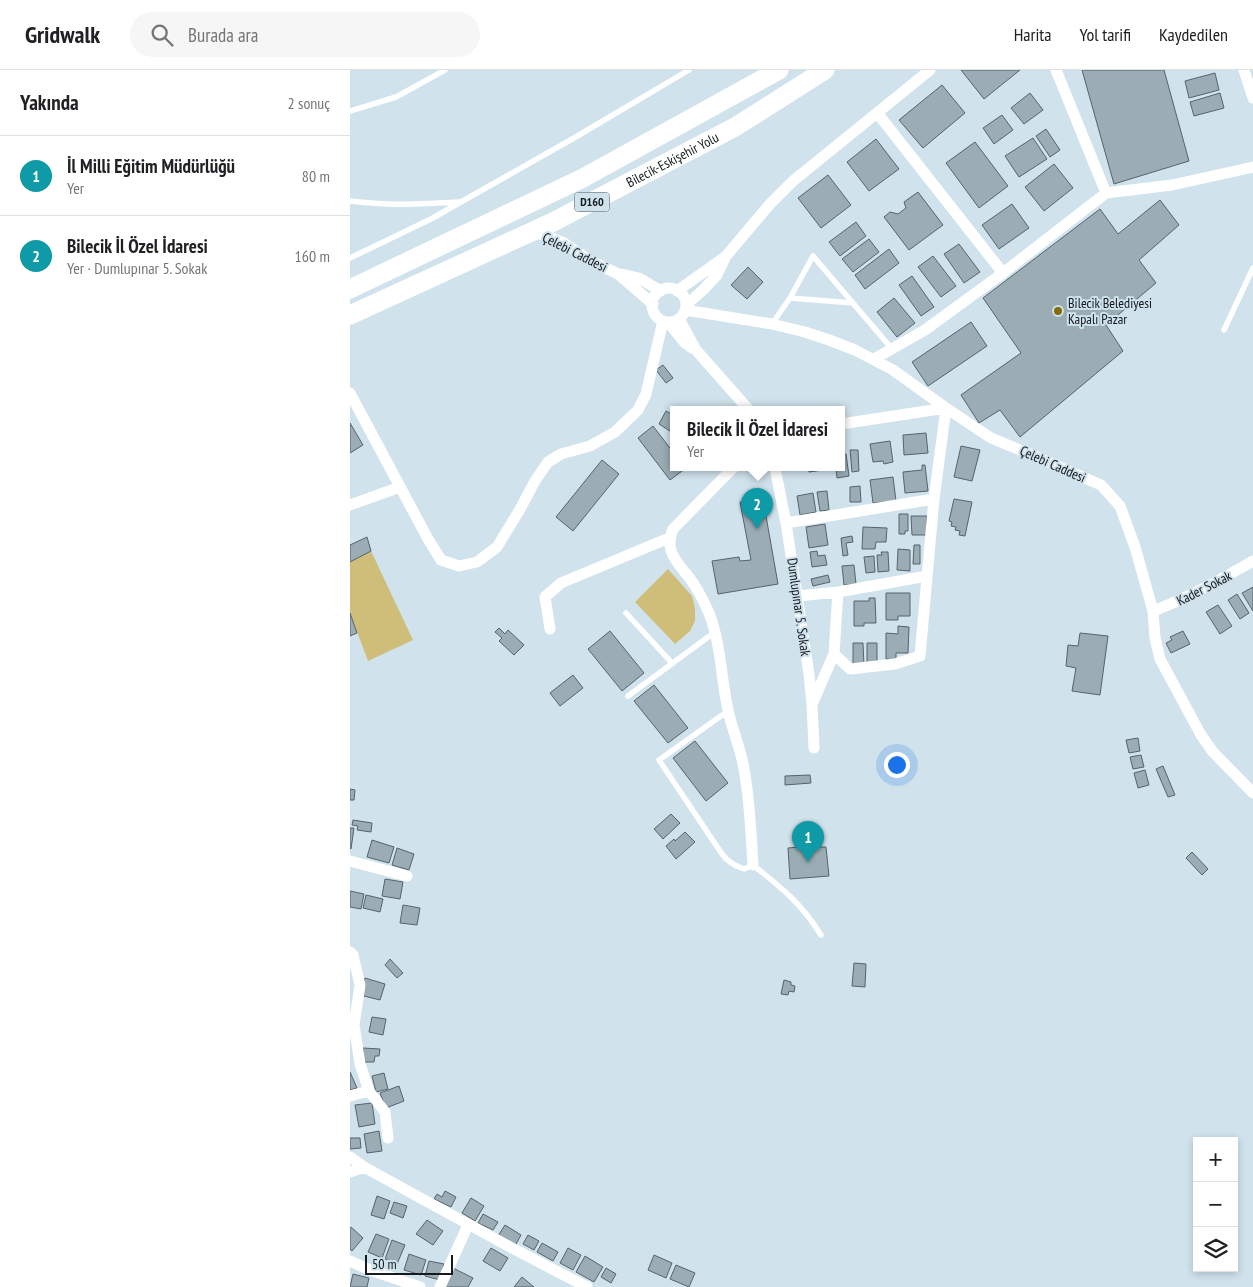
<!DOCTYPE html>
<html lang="tr">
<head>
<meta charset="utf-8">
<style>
  :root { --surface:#fff; --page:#f6f6f6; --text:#202124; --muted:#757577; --line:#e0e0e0; --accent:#1a73e8 }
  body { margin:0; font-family:"PT Sans Narrow",sans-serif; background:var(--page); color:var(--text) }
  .controls { position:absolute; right:15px; bottom:15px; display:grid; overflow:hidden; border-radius:0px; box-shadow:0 2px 8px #0003 }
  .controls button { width:45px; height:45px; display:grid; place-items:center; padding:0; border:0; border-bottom:1px solid var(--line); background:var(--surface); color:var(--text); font:25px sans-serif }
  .scale { position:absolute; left:15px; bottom:12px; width:88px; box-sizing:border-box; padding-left:5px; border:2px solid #141a1d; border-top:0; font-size:14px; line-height:18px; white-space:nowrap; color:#141a1d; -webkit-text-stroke:4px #d0e2ec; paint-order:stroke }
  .you { position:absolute; left:546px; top:694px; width:18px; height:18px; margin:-12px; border:4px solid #fff; border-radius:50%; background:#1a73e8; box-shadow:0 0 0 8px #1a73e833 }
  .badge { display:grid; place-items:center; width:32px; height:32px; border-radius:50%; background:var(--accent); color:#fff; font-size:16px; font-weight:700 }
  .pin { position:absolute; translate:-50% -41px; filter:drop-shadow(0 1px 2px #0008) }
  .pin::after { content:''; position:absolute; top:26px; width:18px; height:15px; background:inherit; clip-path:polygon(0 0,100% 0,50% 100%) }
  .popup { position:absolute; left:320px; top:336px; width:175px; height:65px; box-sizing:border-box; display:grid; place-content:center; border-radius:0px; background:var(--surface); filter:drop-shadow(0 1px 4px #0005); font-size:16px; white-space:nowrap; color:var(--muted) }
  .popup b { font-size:19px; color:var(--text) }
  .popup::after { content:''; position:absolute; left:50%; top:100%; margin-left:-10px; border:10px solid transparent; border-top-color:var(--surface) }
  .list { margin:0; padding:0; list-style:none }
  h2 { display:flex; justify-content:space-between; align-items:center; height:65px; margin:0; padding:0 20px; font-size:21px }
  h2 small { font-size:16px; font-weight:400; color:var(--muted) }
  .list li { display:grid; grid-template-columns:32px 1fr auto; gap:15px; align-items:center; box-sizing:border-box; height:80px; padding:0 20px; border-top:1px solid var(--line) }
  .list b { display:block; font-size:19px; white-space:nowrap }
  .list p { margin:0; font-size:16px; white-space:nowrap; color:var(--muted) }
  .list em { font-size:16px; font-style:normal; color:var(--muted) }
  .icon { flex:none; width:28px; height:28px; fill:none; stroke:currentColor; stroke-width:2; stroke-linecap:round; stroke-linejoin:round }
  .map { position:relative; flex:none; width:903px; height:1217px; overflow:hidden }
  header { display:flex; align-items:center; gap:30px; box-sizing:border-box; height:70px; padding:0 25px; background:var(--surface); border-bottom:1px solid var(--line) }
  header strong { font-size:24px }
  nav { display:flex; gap:28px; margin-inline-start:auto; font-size:18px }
  .search { width:350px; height:45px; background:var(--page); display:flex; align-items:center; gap:12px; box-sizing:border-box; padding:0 18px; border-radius:28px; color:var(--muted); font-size:19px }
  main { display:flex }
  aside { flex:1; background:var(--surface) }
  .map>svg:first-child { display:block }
  .green { fill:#cfbe79 }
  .building { fill:#9bacb5; stroke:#54646c }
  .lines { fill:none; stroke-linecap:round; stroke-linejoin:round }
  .lane { stroke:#fff; stroke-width:5.5 }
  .street { stroke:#fff; stroke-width:11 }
  .primary { stroke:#fff; stroke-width:19 }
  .poi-dot { fill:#826d0a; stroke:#d0e2ec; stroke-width:2 }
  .labels { text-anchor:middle; stroke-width:4; stroke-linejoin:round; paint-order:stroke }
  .shield { fill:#d0e2ec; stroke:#4c565b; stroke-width:1 }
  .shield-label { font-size:12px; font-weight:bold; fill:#141a1d }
  .street-label { font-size:14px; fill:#141a1d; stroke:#d0e2ec }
  .poi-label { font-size:14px; fill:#141a1d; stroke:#d0e2ec; text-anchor:start }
</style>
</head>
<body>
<header>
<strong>Gridwalk</strong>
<div class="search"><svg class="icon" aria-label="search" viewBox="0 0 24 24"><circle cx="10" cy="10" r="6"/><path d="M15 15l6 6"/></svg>Burada ara</div>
<nav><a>Harita</a><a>Yol tarifi</a><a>Kaydedilen</a></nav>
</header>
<main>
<aside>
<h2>Yakında<small>2 sonuç</small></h2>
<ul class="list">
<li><span class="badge" style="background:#0f9aa8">1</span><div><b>İl Milli Eğitim Müdürlüğü</b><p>Yer</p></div><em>80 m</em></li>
<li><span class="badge" style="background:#0f9aa8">2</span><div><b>Bilecik İl Özel İdaresi</b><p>Yer · Dumlupınar 5. Sokak</p></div><em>160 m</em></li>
</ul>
</aside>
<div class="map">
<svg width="903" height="1217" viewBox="0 0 903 1217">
  <rect width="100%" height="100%" fill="#d0e2ec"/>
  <path class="green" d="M21 481 63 570 18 591 0 543V492Z
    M318 499 342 526 345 538V551L340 561 325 574 285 532Z"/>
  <path class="building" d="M611 0H670L634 29Z
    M732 0H814L839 91 764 114Z
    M865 3 869 20 839 28 835 11Z
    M592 15 615 43 573 78 549 50Z
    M680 23 693 40 674 54 661 38Z
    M870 23 874 38 844 46 840 32Z
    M652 45 663 60 644 74 633 58Z
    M696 59 710 80 700 87 686 66Z
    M683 68 697 89 669 107 655 86Z
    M526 69 549 99 519 121 497 92Z
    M625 72 658 116 629 138 596 93Z
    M704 94 723 118 694 141 675 117Z
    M478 105 501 135 471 158 448 128Z
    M568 122 593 155 559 180 534 147 540 142 548 144 556 138 554 132Z
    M810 130 829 155 789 190 806 213 756 255 773 281 670 367 650 340 629 353 611 325 671 283 633 228 750 139 768 164Z
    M662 134 679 158 649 179 632 155Z
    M506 152 516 166 490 186 479 172Z
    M519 169 529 182 503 202 492 189Z
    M609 174 630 202 614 213 594 184Z
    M539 179 549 193 515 219 505 205Z
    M583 186 606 216 591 227 568 197Z
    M398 197 413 212 397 229 381 215Z
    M562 206 584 237 571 246 549 215Z
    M544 228 565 253 547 267 527 242Z
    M621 252 637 276 578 316 562 292Z
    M313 295 323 308 316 313 306 300Z
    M316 341 323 345V363L309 354Z
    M0 353 13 375 0 383Z
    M303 356 323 382V398H336L320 410 288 368Z
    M576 363 578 383 554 385 553 365Z
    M540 371 543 392 534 394 533 391 523 392 520 374Z
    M611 376 630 380 622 411 604 407Z
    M500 380H508L509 401 502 402Z
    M496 384 499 406 487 408 486 398H491V385Z
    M252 390 269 404 223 461 206 447Z
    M572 395H575L578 421 555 423 553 402 572 400Z
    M458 398H472L473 400 459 402Z
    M543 407 546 431 523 433 520 410Z
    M510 416 511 432H500V417Z
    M477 421 479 440 470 441 467 422Z
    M463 423 466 442 450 445 447 426Z
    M413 429 428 514 368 524 362 491 389 487 390 491 401 490 390 432Z
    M604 429 622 432 615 466 609 465 610 461 605 460 606 457 601 456 602 452 599 451Z
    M549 444H558V461H555V464H549Z
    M561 446H577V465H562Z
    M475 454 478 475 459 478 456 457Z
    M513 457 537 458 536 472H526L525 479H512Z
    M502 466 503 472 496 473 498 485 493 486 491 468Z
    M17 467 21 481 0 492V475Z
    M564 475H570V494H563Z
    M548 479 560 480V501L547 500Z
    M467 481 468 486 475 485 477 495 462 497 460 482Z
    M531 482H538L539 501 528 502 527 485H532Z
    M524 486 525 502 516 503 514 487Z
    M504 495 506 514 494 515 492 496Z
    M478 505 480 512 463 516 461 509Z
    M903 517V541L892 523Z
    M536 523H560V546H548V550H536Z
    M887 524 899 543 890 549 878 530Z
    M519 528H525L526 553H514V556H504V531H519Z
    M868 535 882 556 870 564 856 542Z
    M0 543 7 563 0 566Z
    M548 556 559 557 558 583H546V590L536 589V563L548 564Z
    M149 558 155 564 158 560 174 575 164 585 149 571 152 568 145 562Z
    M260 561 294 603 272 621 238 579Z
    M833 561 840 574 821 583 816 573 822 570 820 567Z
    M730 563 758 566 750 625 722 621 726 598 716 596 718 575 728 576Z
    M503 573H513L514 596H503Z
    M517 573H527V596H517Z
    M223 605 233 618 210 636 200 623Z
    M304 615 338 658 318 673 284 631Z
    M788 668 790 681 779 683 776 670Z
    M345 671 378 713 356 731 323 688Z
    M791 685 794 697 783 699 780 687Z
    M813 696 825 725 818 727 806 699Z
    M795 700 799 715 788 718 784 703Z
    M460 705 461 713 435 715V706Z
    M0 719 5 720 4 730H0Z
    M321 744 330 753 313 769 304 759Z
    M3 750 22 753 21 762 7 760 8 756 2 755Z
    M0 758H4L1 779 0 778Z
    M335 762 345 772 326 789 316 776 324 769 325 771Z
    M22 770 44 777 39 793 17 787Z
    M450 774H463L464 777H476L479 806 440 809 438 778 448 777Z
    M47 778 64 784 59 800 42 795Z
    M842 782 858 799 852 805 836 788Z
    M35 809 53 812 50 829 32 826Z
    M0 821 14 824 11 839 0 837Z
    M16 825 33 829 30 842 13 838Z
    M53 835 70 838 67 855 50 853Z
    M40 889 53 903 47 908 35 895Z
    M504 893 516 894 515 917 502 916Z
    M15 908 35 914 30 930 10 925Z
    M434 910 441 912V915L445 916 444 922 439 921 438 925 431 924Z
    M22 947 36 949 33 965 19 962Z
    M13 978 30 979 29 986H25L24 992H13Z
    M0 1002 7 1018 0 1020Z
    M34 1003 38 1019 26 1022 22 1006Z
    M49 1016 54 1031 36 1038 30 1023Z
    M22 1033 25 1054 9 1057 5 1035Z
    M29 1061 32 1081 17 1083 14 1064Z
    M0 1068H10L11 1078 0 1079Z
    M95 1121 106 1127 101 1137 84 1129 87 1124 92 1127Z
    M27 1126 40 1131 34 1149 21 1145Z
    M121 1128 134 1136 125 1151 112 1143Z
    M44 1132 57 1136 53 1148 40 1143Z
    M133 1144 148 1152 143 1160 128 1153Z
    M77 1150 93 1161 83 1175 66 1164Z
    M155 1155 171 1165 165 1176 148 1166Z
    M1 1157 13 1168 2 1181 0 1179V1159Z
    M26 1164 39 1169 32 1188 18 1182Z
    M178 1165 189 1171 184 1180 173 1174Z
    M42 1170 55 1175 47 1194 35 1189Z
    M192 1173 208 1182 203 1191 187 1182Z
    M141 1178 158 1188 150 1201 133 1191Z
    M218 1178 231 1185 223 1200 210 1193Z
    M59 1184 76 1190 71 1205 54 1200Z
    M304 1185 322 1193 316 1208 298 1200Z
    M235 1186 253 1197 244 1212 226 1202Z
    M79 1191 94 1194 90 1210 75 1206Z
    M326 1195 345 1203 339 1217 320 1209Z
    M103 1198 123 1208 118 1217H94Z
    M256 1198 266 1204 261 1213 251 1207Z
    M3 1204 19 1208 17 1217H0Z
    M172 1207 184 1217H164Z"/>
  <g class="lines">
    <path class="lane" d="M0 41 46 27 95 0
      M0 131C37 136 73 134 110 132
      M0 188 81 149 224 68 339 0
      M440 228 503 233
      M422 254 440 228 463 186 542 279
      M874 260 903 198
      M276 543 322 593
      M278 626 365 562
      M378 641 309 690 372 784C378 792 385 796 394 799L403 795C432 818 451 833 471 865"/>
    <path class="street" d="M706 0 756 123
      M894 0 903 28
      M528 44 653 203
      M183 161 214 173 241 191 266 203 289 208 311 221
      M268 204 303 234
      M302 235a17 17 0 1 1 34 0a17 17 0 1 1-34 0Z
      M327 221 375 187
      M336 235 353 220 367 205 376 186 420 134 443 111 580 0
      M335 240 422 254 455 262 479 270 505 280 543 300 596 338 641 368 687 387 751 415 770 436 785 477 803 541 805 568 810 589 851 665 863 682 903 723
      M329 249 346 280 399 340
      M318 252 335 273 342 278
      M524 289 575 260 653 203 756 123 822 115 903 97
      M0 323 78 469 91 490 109 496 127 492 147 477 169 441 185 411 198 392 211 384 240 376 265 362 288 340 296 324 313 251
      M383 398 323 459C312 485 333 496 345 516 350 524 355 534 359 543 371 574 371 608 378 640 382 660 391 679 394 699 400 731 401 763 403 795
      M425 398 436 453 459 604 462 634 464 678
      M0 435 50 417
      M436 453 584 429
      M448 526 488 522 577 506
      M803 541C838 528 870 510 903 491
      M200 559 195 527 211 513 319 468
      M484 584 500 599 545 594 570 586 584 429 596 338 491 354
      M463 632 484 584 488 522
      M0 791 57 806
      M0 882 3 885 10 915 4 955 10 994 19 1021 35 1042 38 1068
      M0 1026 19 1021
      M0 1087 14 1097
      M0 1102 14 1097 162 1178 237 1217
      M0 1191 20 1200 70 1217
      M90 1217 118 1155"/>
    <g class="primary">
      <path d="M0 219 233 108 429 0"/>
      <path id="s1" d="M0 245 203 152 385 57 475 0"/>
    </g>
  </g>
  <circle class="poi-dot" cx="708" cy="241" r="5"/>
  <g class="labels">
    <rect class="shield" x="224.5" y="122.5" width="35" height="19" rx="4"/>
    <g class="shield-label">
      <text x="242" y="136">D160</text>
    </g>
    <g class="street-label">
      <text dy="5" stroke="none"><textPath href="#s1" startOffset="358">Bilecik-Eskişehir Yolu</textPath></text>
      <text transform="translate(225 182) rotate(27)" y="5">Çelebi Caddesi</text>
      <text transform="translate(703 394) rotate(24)" y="5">Çelebi Caddesi</text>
      <text transform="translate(854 518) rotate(-27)" y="5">Kader Sokak</text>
      <text transform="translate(449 537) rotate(82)" y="5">Dumlupınar 5. Sokak</text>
    </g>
    <g class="poi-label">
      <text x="718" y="238">Bilecik Belediyesi<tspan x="718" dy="16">Kapalı Pazar</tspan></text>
    </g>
  </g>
</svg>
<div class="controls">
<button>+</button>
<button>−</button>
<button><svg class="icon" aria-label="layers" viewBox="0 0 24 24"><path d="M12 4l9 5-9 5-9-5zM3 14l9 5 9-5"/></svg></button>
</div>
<div class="scale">50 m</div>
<div class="you"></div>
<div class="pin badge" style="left:458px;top:792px;background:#0f9aa8">1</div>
<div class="pin badge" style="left:407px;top:459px;background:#0f9aa8">2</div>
<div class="popup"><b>Bilecik İl Özel İdaresi</b>Yer</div>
</div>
</main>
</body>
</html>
